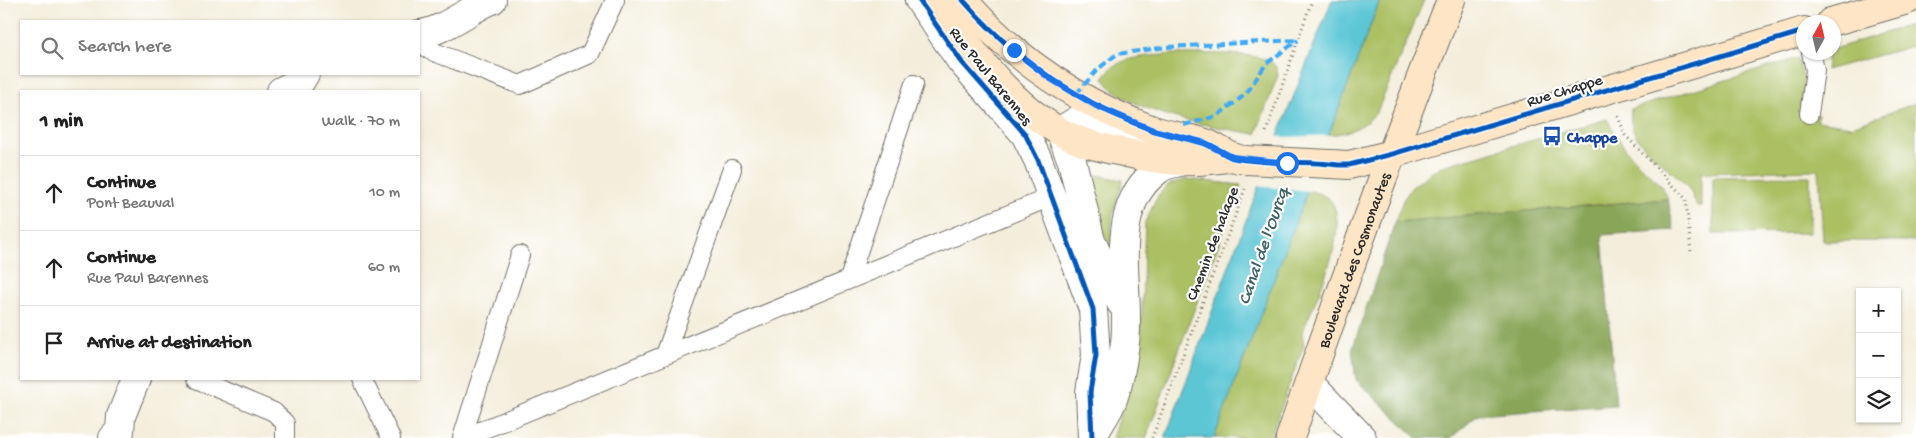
<!DOCTYPE html>
<html lang="en">
<head>
<meta charset="utf-8">
<style>
  :root { --surface:#fff; --page:#f2f2f2; --text:#222; --muted:#767676; --line:#e0e0e0 }
  body { margin:0; font-family:"Gochi Hand",sans-serif; background:var(--page); color:var(--text) }
  .controls { position:absolute; right:15px; bottom:15px; display:grid; overflow:hidden; border-radius:0px; box-shadow:0 1px 4px #0004 }
  .controls button { width:45px; height:45px; display:grid; place-items:center; padding:0; border:0; border-bottom:1px solid var(--line); background:var(--surface); color:var(--text); font:25px sans-serif }
  .compass { position:absolute; left:1796px; top:15px; width:45px; height:45px; border-radius:50%; background:var(--surface); box-shadow:0 1px 4px #0004; rotate:8deg }
  .stop { position:absolute; width:15px; height:15px; margin:-11px; border:4px solid #1a73e8; border-radius:50%; background:#fff }
  .stop.end { background:#1a73e8; border-color:#fff; box-shadow:0 1px 5px #0008 }
  .list { margin:0; padding:0; list-style:none }
  h2 { display:flex; justify-content:space-between; align-items:center; height:65px; margin:0; padding:0 20px; font-size:21px }
  h2 small { font-size:16px; font-weight:400; color:var(--muted) }
  .list li { display:grid; grid-template-columns:32px 1fr auto; gap:15px; align-items:center; box-sizing:border-box; height:75px; padding:0 20px; border-top:1px solid var(--line) }
  .list b { display:block; font-size:19px; white-space:nowrap }
  .list p { margin:0; font-size:16px; white-space:nowrap; color:var(--muted) }
  .list em { font-size:16px; font-style:normal; color:var(--muted) }
  .icon { flex:none; width:28px; height:28px; fill:none; stroke:currentColor; stroke-width:2; stroke-linecap:round; stroke-linejoin:round }
  .map { position:relative; flex:none; width:1916px; height:438px; overflow:hidden }
  .search { position:absolute; background:var(--surface); box-shadow:0 1px 4px #0004; left:20px; top:20px; width:400px; height:55px; display:flex; align-items:center; gap:12px; box-sizing:border-box; padding:0 18px; border-radius:0px; color:var(--muted); font-size:19px }
  .panel { position:absolute; background:var(--surface); box-shadow:0 1px 4px #0004; left:20px; top:90px; width:400px; height:290px; border-radius:0px }
  .map>svg:first-child { display:block }
  .green { fill:#acc063; stroke:#6c7647 }
  .forest { fill:#89a659; stroke:#5a6842 }
  .water { fill:#5bc6d5; stroke:#437880 }
  .pier { fill:#f3eedb }
  .lines { fill:none; stroke-linecap:round; stroke-linejoin:round }
  .lane-casing { stroke:#716f69; stroke-width:20 }
  .street-casing { stroke:#716f69; stroke-width:30 }
  .secondary-casing { stroke:#716f69; stroke-width:30 }
  .path { stroke:#716f69; stroke-width:3; stroke-dasharray:1 4; stroke-linecap:butt }
  .lane { stroke:#fff; stroke-width:18 }
  .street { stroke:#fff; stroke-width:28 }
  .secondary { stroke:#fde5c5; stroke-width:28 }
  .secondary-bridge-casing { stroke:#716f69; stroke-width:30; stroke-linecap:butt }
  .secondary-bridge { stroke:#fde5c5; stroke-width:28 }
  .quiet { stroke:#3fa9f5; stroke-width:4; stroke-dasharray:8 4; stroke-linecap:butt }
  .cycleway-casing { stroke:#fff; stroke-width:8 }
  .cycleway { stroke:#0057b8; stroke-width:5 }
  .route { stroke:#1a73e8; stroke-width:6 }
  .labels { text-anchor:middle; stroke-width:4.5; stroke-linejoin:round; paint-order:stroke }
  .street-label { font-size:16px; fill:#2b2b2b; stroke:#fff }
  .transit-label { font-size:16px; font-weight:bold; fill:#164399; stroke:#fff; text-anchor:start }
  .water-label { font-size:18px; font-style:italic; fill:#3c6166; stroke:#fff }
</style>
</head>
<body>
<div class="map">
<svg width="1916" height="438" viewBox="0 0 1916 438">
  <rect width="100%" height="100%" fill="#fff"/>
  <filter id="ink" filterUnits="userSpaceOnUse"><feTurbulence type="fractalNoise" baseFrequency=".02" numOctaves="2"/><feDisplacementMap in="SourceGraphic" scale="10" xChannelSelector="R" yChannelSelector="G"/><feConvolveMatrix kernelMatrix="1 2 1 2 8 2 1 2 1" color-interpolation-filters="sRGB"/></filter>
  <filter id="wash" filterUnits="userSpaceOnUse"><feTurbulence type="fractalNoise" baseFrequency=".0096" numOctaves="4" result="noise"/><feDisplacementMap in="SourceGraphic" scale="20" xChannelSelector="R" yChannelSelector="G"/><feGaussianBlur stdDeviation="1.12" result="paint"/><feColorMatrix in="noise" values="0 0 0 0 0 0 0 0 0 0 0 0 0 0 0 0 0 1.4 0 .05"/><feComposite in="paint" operator="in"/></filter>
  <g filter="url(#wash)">
    <rect width="100%" height="100%" fill="#f3eedb"/>
    <path class="green" d="M1380 0H1424L1377 112C1363 128 1349 133 1328 135Z
      M1916 23V45L1826 70 1828 53 1834 52V49Z
      M1174 54C1195 54 1256 51 1271 62 1276 65 1277 69 1278 75L1256 134C1218 128 1124 113 1103 78 1118 54 1148 57 1174 54Z
      M1798 58 1804 80 1801 113 1818 115 1817 121 1852 126 1916 103V241H1823L1819 170 1701 173V206H1697C1694 199 1691 191 1686 185 1667 163 1625 144 1631 109Z
      M1607 119C1615 134 1624 148 1636 161 1649 175 1661 180 1668 199L1395 222 1403 200 1412 187 1439 167Z
      M1091 174 1123 180 1113 213 1110 251C1099 225 1093 202 1091 174Z
      M1810 176V233L1713 234V177Z
      M1187 179 1241 185 1146 438H1112L1134 371 1141 338 1145 222 1159 194 1170 184Z
      M1307 190C1315 192 1326 195 1331 201 1352 228 1313 305 1302 333L1304 345 1270 438H1214Z"/>
    <path class="forest" d="M1668 199 1674 230 1602 235 1616 405 1478 415 1451 438H1417L1356 380 1352 350 1395 222Z"/>
    <path class="water" d="M1332 0H1380L1214 438H1165L1271 153Z"/>
    <path class="pier" d="M1331 135 1310 191 1256 186 1275 136 1289 137Z"/>
  </g>
  <g filter="url(#ink)">
    <g class="lines">
      <defs>
        <path id="lane" d="M423 34 429 50 520 85 590 54 615 0
          M1809 114 1815 70 1811 52
          M849 279 914 84
          M665 355 732 169
          M196 379 274 412 285 423V438
          M362 379 391 438
          M462 438 520 255
          M463 438 1051 197"/>
        <path id="street" d="M919 0 961 61 1025 134 1038 160 1093 309 1096 355 1090 392 1092 438
          M419 34C441 33 471 8 492 0
          M281 91 300 82 305 74
          M1060 131 1072 161 1091 241 1121 303
          M1060 131 1083 117 1126 132 1149 130
          M1309 383 1362 438
          M1093 436C1099 424 1109 411 1113 399 1119 382 1123 360 1125 343 1132 287 1104 209 1158 170 1163 165 1172 164 1179 162
          M113 438 120 431 121 416 136 379"/>
        <g id="secondary">
          <path d="M934 0C972 52 1020 120 1083 142 1097 147 1113 150 1127 153 1166 162 1194 164 1232 157"/>
          <path d="M963 0C1014 59 1080 103 1153 130 1170 136 1188 137 1205 143 1217 147 1226 156 1239 159"/>
          <path d="M1831 22 1907 0"/>
          <path d="M1331 164 1349 165 1392 154 1804 31"/>
          <path id="s1" d="M1290 438C1340 291 1394 145 1451 0"/>
        </g>
      </defs>
      <use href="#lane" class="lane-casing"/>
      <use href="#street" class="street-casing"/>
      <use href="#secondary" class="secondary-casing"/>
      <path class="path" d="M1618 116 1625 135 1686 199 1691 253
        M1266 132 1312 0
        M1152 438 1245 189"/>
      <use href="#lane" class="lane"/>
      <use href="#street" class="street"/>
      <use href="#secondary" class="secondary"/>
      <defs>
        <path id="secondary-bridge" d="M1245 160 1331 164"/>
      </defs>
      <use href="#secondary-bridge" class="secondary-bridge-casing"/>
      <use href="#secondary-bridge" class="secondary-bridge"/>
      <path class="quiet" d="M1076 94 1098 69 1117 54 1167 47 1298 40
        M1184 125 1217 116 1246 94 1266 64 1298 40"/>
      <defs>
        <path id="cycleway" d="M919 0 961 61 1025 134 1038 160 1093 309 1096 355 1090 392 1092 438
          M963 0C1014 59 1079 103 1153 130 1170 136 1188 137 1204 143 1215 146 1224 155 1235 158 1269 165 1304 160 1338 165H1349L1392 154 1804 31"/>
      </defs>
      <use href="#cycleway" class="cycleway-casing"/>
      <use href="#cycleway" class="cycleway"/>
    </g>
  </g>
  <g class="lines" filter="url(#ink)">
    <path class="route" d="M1014 50 1049 78 1076 94 1096 106 1153 130 1205 143 1232 157 1287 163"/>
  </g>
  <defs>
    <symbol id="bus-bare" viewBox="-9 -9 18 18"><path d="M-5-6H5V4H4V6H2V4H-2V6H-4V4H-5ZM-3.5-4V0h7V-4ZM-3.5 1.2v1.5H-2V1.2ZM2 1.2v1.5H3.5V1.2Z" fill="#1a4fb4" stroke="#fff" stroke-width="2.5" paint-order="stroke"/></symbol>
  </defs>
  <g fill-rule="evenodd">
    <use href="#bus-bare" x="1538" y="122" width="28" height="28"/>
  </g>
  <g class="labels">
    <g class="street-label">
      <text transform="translate(992 75) rotate(51)" y="6">Rue Paul Barennes</text>
      <text transform="translate(1564 89) rotate(-17)" y="6">Rue Chappe</text>
      <text transform="translate(1211 243) rotate(-69)" y="6">Chemin de halage</text>
      <text dy="6" stroke="none"><textPath href="#s1" startOffset="189">Boulevard des Cosmonautes</textPath></text>
    </g>
    <g class="transit-label">
      <text x="1567" y="142">Chappe</text>
    </g>
    <g class="water-label">
      <text transform="translate(1262 246) rotate(-71)" y="6">Canal de l'Ourcq</text>
    </g>
  </g>
</svg>
<div class="controls">
<button>+</button>
<button>−</button>
<button><svg class="icon" aria-label="layers" viewBox="0 0 24 24"><path d="M12 4l9 5-9 5-9-5zM3 14l9 5 9-5"/></svg></button>
</div>
<svg class="compass" viewBox="-18 -18 36 36"><path d="M0-13l5 13h-10z" fill="#e53935"/><path d="M0 13l5-13h-10z" fill="#767676"/></svg>
<div class="stop" style="left:1287px;top:163px"></div>
<div class="stop end" style="left:1014px;top:50px"></div>
<div class="search"><svg class="icon" aria-label="search" viewBox="0 0 24 24"><circle cx="10" cy="10" r="6"/><path d="M15 15l6 6"/></svg>Search here</div>
<section class="panel">
<h2>1 min<small>Walk · 70 m</small></h2>
<ul class="list">
<li><svg class="icon" aria-label="ahead" viewBox="0 0 24 24"><path d="M12 20V5M6 11l6-6 6 6"/></svg><div><b>Continue</b><p>Pont Beauval</p></div><em>10 m</em></li>
<li><svg class="icon" aria-label="ahead" viewBox="0 0 24 24"><path d="M12 20V5M6 11l6-6 6 6"/></svg><div><b>Continue</b><p>Rue Paul Barennes</p></div><em>60 m</em></li>
<li><svg class="icon" aria-label="arrive" viewBox="0 0 24 24"><path d="M6 21V4h12l-3 4 3 4H6"/></svg><div><b>Arrive at destination</b></div></li>
</ul>
</section>
</div>
</body>
</html>
